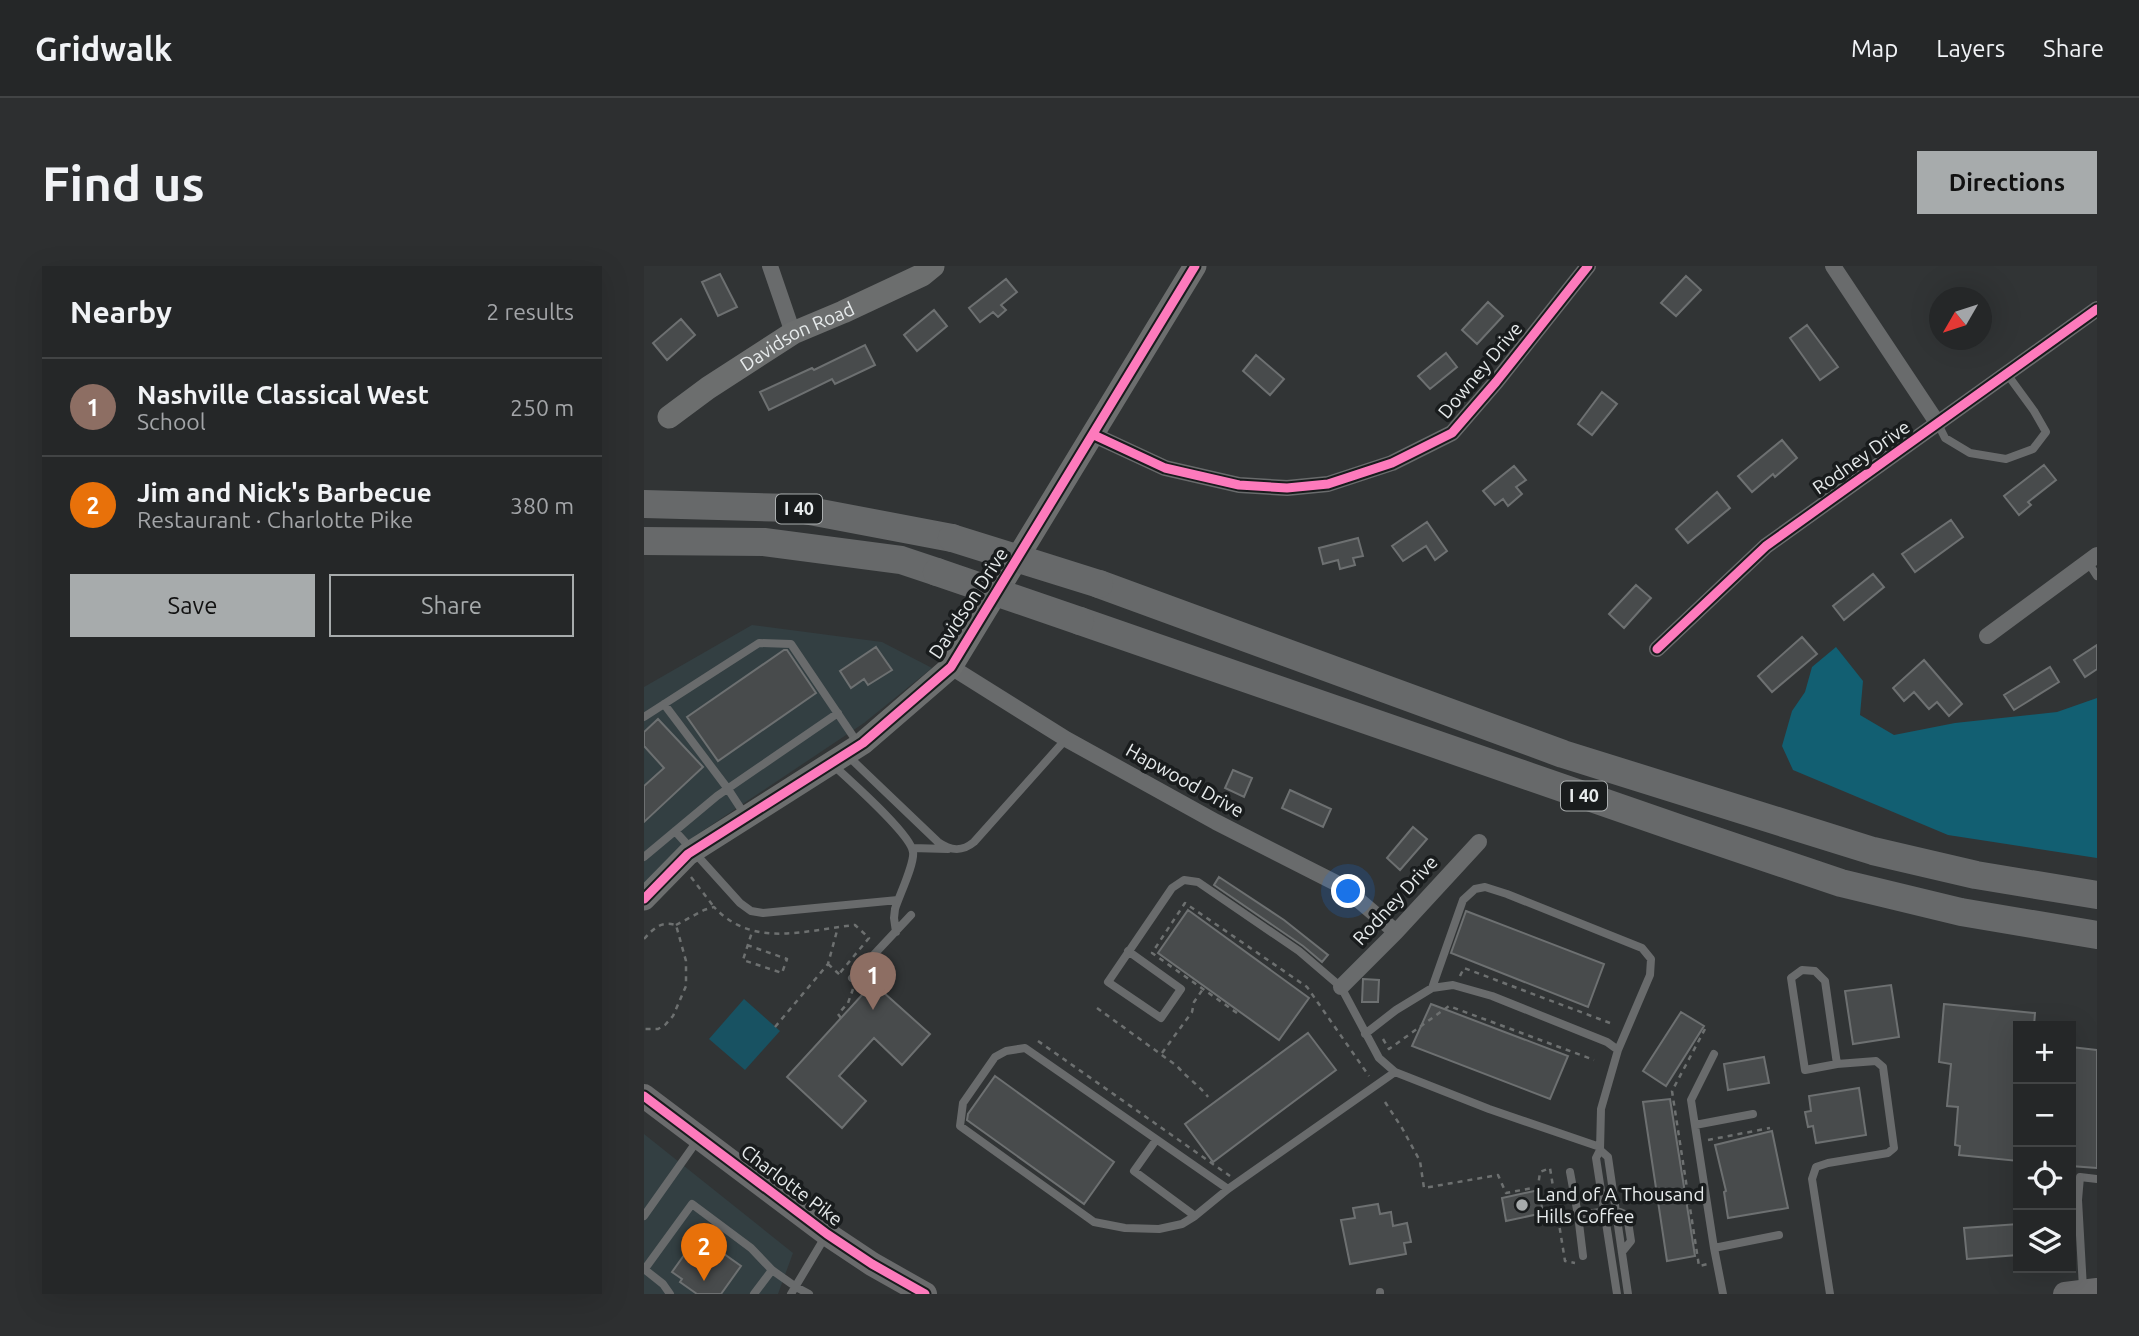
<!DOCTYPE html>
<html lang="en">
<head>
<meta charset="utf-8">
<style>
  :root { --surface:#252728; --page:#2d2f30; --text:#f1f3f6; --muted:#a3a5a8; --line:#424445; --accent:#a7abac }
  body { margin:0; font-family:Ubuntu,sans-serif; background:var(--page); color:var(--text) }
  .controls { position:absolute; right:21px; bottom:21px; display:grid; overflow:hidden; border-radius:0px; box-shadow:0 7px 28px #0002 }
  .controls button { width:63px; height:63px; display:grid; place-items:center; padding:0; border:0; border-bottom:2px solid var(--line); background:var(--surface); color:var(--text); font:35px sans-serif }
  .compass { position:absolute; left:1285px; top:21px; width:63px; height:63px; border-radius:50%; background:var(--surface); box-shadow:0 7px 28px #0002; rotate:231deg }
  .you { position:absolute; left:705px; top:626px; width:24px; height:24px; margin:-18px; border:5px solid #fff; border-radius:50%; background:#1a73e8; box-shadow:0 0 0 10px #1a73e833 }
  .badge { display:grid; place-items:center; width:46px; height:46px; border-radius:50%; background:var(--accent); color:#fff; font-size:23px; font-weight:700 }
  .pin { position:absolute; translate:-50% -58px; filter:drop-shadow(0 2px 4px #0008) }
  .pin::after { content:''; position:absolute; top:37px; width:24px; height:21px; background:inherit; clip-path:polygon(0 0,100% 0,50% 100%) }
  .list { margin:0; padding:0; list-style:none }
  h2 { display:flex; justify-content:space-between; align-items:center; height:91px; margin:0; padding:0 28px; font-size:30px }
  h2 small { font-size:23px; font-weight:400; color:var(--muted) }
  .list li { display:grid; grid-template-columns:46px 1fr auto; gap:21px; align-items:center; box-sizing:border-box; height:98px; padding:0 28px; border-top:2px solid var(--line) }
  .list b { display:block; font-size:26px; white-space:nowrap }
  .list p { margin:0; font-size:23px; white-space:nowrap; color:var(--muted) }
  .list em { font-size:23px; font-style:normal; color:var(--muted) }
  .actions { display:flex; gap:14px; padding:21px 28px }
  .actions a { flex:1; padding:16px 0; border:2px solid var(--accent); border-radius:0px; text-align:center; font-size:24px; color:var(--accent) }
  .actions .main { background:var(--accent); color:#111 }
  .icon { flex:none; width:38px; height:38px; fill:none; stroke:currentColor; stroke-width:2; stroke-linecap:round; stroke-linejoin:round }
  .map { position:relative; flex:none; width:1453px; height:1028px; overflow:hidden; border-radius:0px }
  header { display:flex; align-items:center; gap:42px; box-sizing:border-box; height:98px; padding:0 35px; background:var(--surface); border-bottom:2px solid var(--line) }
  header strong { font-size:33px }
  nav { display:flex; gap:38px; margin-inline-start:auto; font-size:24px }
  .intro { display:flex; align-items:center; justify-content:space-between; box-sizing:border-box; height:168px; padding:0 42px }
  h1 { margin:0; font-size:49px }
  .button { padding:18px 32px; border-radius:0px; background:var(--accent); color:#111; font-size:24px; font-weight:700 }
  main { display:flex; gap:42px; padding:0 42px }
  aside { flex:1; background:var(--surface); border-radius:0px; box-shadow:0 7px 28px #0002 }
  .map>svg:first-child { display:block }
  .built { fill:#333f42 }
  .green { fill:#185262 }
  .forest { fill:#125f72 }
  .building { fill:#484b4c; stroke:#6d7071; stroke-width:2 }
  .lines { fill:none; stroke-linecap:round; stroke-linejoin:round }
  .path { stroke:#6d7070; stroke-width:2.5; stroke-dasharray:5 5; stroke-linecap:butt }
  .lane { stroke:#696b6c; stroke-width:8 }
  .street { stroke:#696b6c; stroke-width:16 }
  .secondary { stroke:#6c6e6e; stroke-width:23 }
  .primary { stroke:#6a6b6c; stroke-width:24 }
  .highway { stroke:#67696a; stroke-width:28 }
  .highway-bridge { stroke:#67696a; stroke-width:28 }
  .cycleway-casing { stroke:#191c1d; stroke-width:13 }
  .cycleway { stroke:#fd7abc; stroke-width:9 }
  .poi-dot { fill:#a7abac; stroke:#191c1d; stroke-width:2.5 }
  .labels { text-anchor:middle; stroke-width:7; stroke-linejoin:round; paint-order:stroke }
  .shield { fill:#191c1d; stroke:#a9adae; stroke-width:2 }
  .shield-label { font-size:18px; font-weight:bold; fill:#e7ebec }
  .street-label { font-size:19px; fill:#e7ebec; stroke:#191c1d }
  .poi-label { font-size:19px; fill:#e7ebec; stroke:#191c1d; text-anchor:start }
</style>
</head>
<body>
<header>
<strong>Gridwalk</strong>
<nav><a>Map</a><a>Layers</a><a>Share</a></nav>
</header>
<div class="intro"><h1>Find us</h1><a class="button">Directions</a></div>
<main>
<aside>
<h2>Nearby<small>2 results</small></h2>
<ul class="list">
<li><span class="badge" style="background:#8d6e63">1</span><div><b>Nashville Classical West</b><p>School</p></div><em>250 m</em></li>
<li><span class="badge" style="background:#e8710a">2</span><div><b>Jim and Nick's Barbecue</b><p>Restaurant · Charlotte Pike</p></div><em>380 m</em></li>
</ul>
<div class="actions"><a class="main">Save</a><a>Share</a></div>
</aside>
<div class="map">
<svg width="1453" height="1028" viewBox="0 0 1453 1028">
  <rect width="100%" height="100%" fill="#313435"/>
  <path class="built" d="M108 359 238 376 288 402 220 457 51 570 0 624V421Z
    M0 868 149 987 134 1028H0Z"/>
  <path class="green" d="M100 733 136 765 101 804 65 773Z"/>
  <path class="forest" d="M1192 381 1219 415 1216 449 1250 469 1311 457 1413 446 1453 432V592L1304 569 1149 504 1138 480 1148 445 1161 426 1168 401Z"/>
  <path class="building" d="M76 8 93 41 74 50 58 16Z
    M1042 10 1057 24 1032 50 1017 37Z
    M362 13 373 26 357 39 362 44 354 51 349 46 336 56 325 42Z
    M844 36 859 50 833 78 818 64Z
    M290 44 303 60 273 85 260 69Z
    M37 53 51 69 23 94 9 77Z
    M1163 59 1194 101 1176 114 1146 72Z
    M221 79 231 99 191 118 188 113 125 144 116 126 168 102 170 104Z
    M802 87 813 101 786 123 774 110Z
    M612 89 640 113 626 129 599 105Z
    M958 126 973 138 948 169 934 158Z
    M1138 174 1153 192 1131 211 1129 208 1108 226 1094 210Z
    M1400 199 1412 214 1384 236 1387 239 1375 249 1360 230Z
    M870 200 882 214 872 221 878 228 864 240 859 233 851 239 839 225Z
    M1073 226 1086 242 1044 277 1032 263Z
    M1307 254 1319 271 1271 306 1258 288Z
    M783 256 803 285 791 294 782 280 759 295 748 280Z
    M714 272 719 290 709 292 711 299 696 303 694 294 679 298 675 282Z
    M1229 308 1240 321 1200 354 1189 340Z
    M992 319 1007 332 980 362 965 348Z
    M1158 371 1173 388 1128 426 1114 410Z
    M1453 379V403L1441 411 1430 394Z
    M232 381 248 404 224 419 220 413 207 422 196 405Z
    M140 384H143L172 427 74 495 43 451Z
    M1280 394 1318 438 1305 450 1293 436 1285 443 1270 426 1260 435 1249 422Z
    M1406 401 1415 416 1370 444 1360 429Z
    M14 453 59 501 0 556V520L20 502 0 480V466Z
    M589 504 608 512 600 531 581 522Z
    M646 524 687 543 679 561 638 542Z
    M769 561 783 573 756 604 743 592Z
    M575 611 640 654 684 689 678 696 659 680 570 619Z
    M544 644 665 732 635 774 514 687Z
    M822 645 960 698 944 741 807 687Z
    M719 713 735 714 734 736H718Z
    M229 717 286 768 258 799 230 772 195 810 222 835 198 862 143 811Z
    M1247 719 1255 771 1209 778 1201 725Z
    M787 738 924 790 906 833 768 780Z
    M1300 738 1391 747 1390 760H1374V895L1315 889 1316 880 1311 879 1314 841 1303 840 1307 798 1295 796Z
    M1037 746 1060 760 1022 820 999 805Z
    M664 767 692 804 569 896 541 858Z
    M1427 781 1453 784V902L1427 900Z
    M1120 791 1125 817 1084 824 1080 798Z
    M351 810 470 896 440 938 323 854 324 848Z
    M1215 822 1222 869 1172 877 1169 860 1164 861 1161 846 1167 845 1165 830Z
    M1026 833 1051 990 1023 995 999 836Z
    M1128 865 1144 942 1084 952 1080 926 1082 925 1071 879Z
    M895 924 899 947 862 955 858 932Z
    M734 938 736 948 747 946 749 960 763 957 767 976 760 977 762 988 706 998 697 954 711 952 709 942Z
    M1374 958V989L1323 993 1320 962Z
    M48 978 59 985 61 983 69 989 73 983 97 1000 77 1028H53L36 1016 38 1013 28 1006Z"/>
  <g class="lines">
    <path class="path" d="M47 611 70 641
      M32 659 60 644 70 641C109 683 161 664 211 659L225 672 195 708
      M0 673C10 662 17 655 32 659L42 695V720L29 750 21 759 14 763H0
      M103 679 143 693 138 707 99 694 108 666
      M184 698 196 709
      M816 710 820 702 966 757
      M453 742 533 800C543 812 555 819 564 831
      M593 747 508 687 541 637 663 721 725 810
      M197 752 194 748 204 737 209 723
      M131 761 184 698 194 661
      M1061 763 1028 825 1055 1000 1064 998
      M739 773 745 783 805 740 950 794
      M394 775 586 910
      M518 787 548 746 550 736 559 723
      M741 836 758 862 776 895 780 922 854 909 862 927 894 921 896 906 906 902 921 995 931 997
      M1064 874 1126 862"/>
    <path class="lane" d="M1294 158 1301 172 1326 187 1362 193 1389 183 1402 166 1390 145 1363 108
      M1444 296 1453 310
      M20 438 84 523 101 549
      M0 451 115 377 147 378 215 479
      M204 490 294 576C307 585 318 586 330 576L422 473
      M188 498C204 513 267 568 269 586 271 597 255 630 251 643L250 652 252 666
      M31 565 96 637 107 645 119 647 254 634
      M268 582 304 583
      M0 591 73 530 194 447
      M484 685 537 723 517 752 464 716 528 622 540 614 554 616 655 685 697 721 735 792 751 806 845 843 956 881
      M208 712 267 649
      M788 722 819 634 831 623 841 621 863 628 998 682 1007 693 1006 709 974 784
      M721 768 752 744 788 722 809 719 848 730 963 776 974 784 957 843 956 884 952 892 973 1028
      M1070 788 1047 834 1070 982 1079 1028
      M1051 859 1109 848
      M512 874 490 905 551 950
      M956 884 964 891 984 1028
      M926 906 934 949 971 944 983 949 987 975 978 986
      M584 923 381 782 362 785 351 791 319 837 316 860 450 956 481 962 515 963 538 958 551 950 584 923 751 806
      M934 949 939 990
      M0 950 53 875
      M1070 982 1135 969
      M0 1003 19 1018 26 1028
      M0 1004 48 938 107 982 128 1004 110 1028
      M128 1004 152 1021 165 1028
      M1439 1022 1434 934 1436 911 1453 913
      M736 1026V1028
      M147 1028 181 971
      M1186 1028 1168 913 1172 901 1184 897 1244 887 1250 882 1239 801 1232 795 1193 798 1161 804 1147 712 1158 704 1171 705 1181 715 1193 798"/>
    <path class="street" d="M126 0 149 67
      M1189 0 1294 158
      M450 169 521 202 595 219 643 222 684 218 748 197 808 167 852 116 944 0
      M1343 370 1453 289
      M1013 383 1122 280 1453 43
      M307 401 422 473 572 556 698 620 752 666
      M697 721 752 666 835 576"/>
    <g class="secondary">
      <path id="s1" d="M25 151 64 122 149 67 199 46 278 9 289 0"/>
      <path d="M0 633 44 588 219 477 307 401 551 0"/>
    </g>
    <path class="primary" d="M0 830 183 968 228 998 281 1028
      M1421 1028 1453 1024"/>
    <path class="highway" d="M0 238 150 242 308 272
      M0 275 120 276 257 294 293 306
      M455 318 919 488 1229 585 1332 609 1453 629
      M436 355 1037 563 1197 617 1317 646 1453 669"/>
    <path class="highway-bridge" d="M308 272 455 318
      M293 306 436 355"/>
    <defs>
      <path id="cycleway" d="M450 169 521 202 595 219 643 222 684 218 748 197 808 167 852 116 944 0
        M1013 383 1122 280 1453 43
        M0 633 44 588 219 477 307 401 551 0
        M0 830 183 968 228 998 281 1028"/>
    </defs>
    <use href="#cycleway" class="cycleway-casing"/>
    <use href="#cycleway" class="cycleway"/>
  </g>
  <circle class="poi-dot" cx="878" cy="939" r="7"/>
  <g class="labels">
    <g class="shield">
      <rect x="132" y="228.5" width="46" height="29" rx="5"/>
      <rect x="917" y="515.5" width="46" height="29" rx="5"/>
    </g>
    <g class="shield-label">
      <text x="155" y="249">I 40</text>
      <text x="940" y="536">I 40</text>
    </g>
    <g class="street-label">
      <text dy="7" stroke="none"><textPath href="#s1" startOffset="152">Davidson Road</textPath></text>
      <text transform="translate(836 104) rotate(-50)" y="7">Downey Drive</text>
      <text transform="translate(1217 191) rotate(-35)" y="7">Rodney Drive</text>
      <text transform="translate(324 337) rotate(-57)" y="7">Davidson Drive</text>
      <text transform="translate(541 514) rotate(29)" y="7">Hapwood Drive</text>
      <text transform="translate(751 634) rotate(-47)" y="7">Rodney Drive</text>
      <text transform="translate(148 919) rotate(37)" y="7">Charlotte Pike</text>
    </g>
    <g class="poi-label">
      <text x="892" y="935">Land of A Thousand<tspan x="892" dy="22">Hills Coffee</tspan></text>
    </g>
  </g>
</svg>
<div class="controls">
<button>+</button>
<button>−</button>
<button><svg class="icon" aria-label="locate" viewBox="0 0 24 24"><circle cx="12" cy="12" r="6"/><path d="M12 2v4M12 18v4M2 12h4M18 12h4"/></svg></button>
<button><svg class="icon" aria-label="layers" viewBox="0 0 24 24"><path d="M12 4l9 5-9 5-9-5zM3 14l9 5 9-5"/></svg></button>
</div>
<svg class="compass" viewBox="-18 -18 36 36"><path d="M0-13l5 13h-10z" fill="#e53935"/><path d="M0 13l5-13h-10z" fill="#a3a5a8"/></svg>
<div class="you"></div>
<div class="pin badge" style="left:229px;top:744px;background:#8d6e63">1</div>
<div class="pin badge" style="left:60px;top:1015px;background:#e8710a">2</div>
</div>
</main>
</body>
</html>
